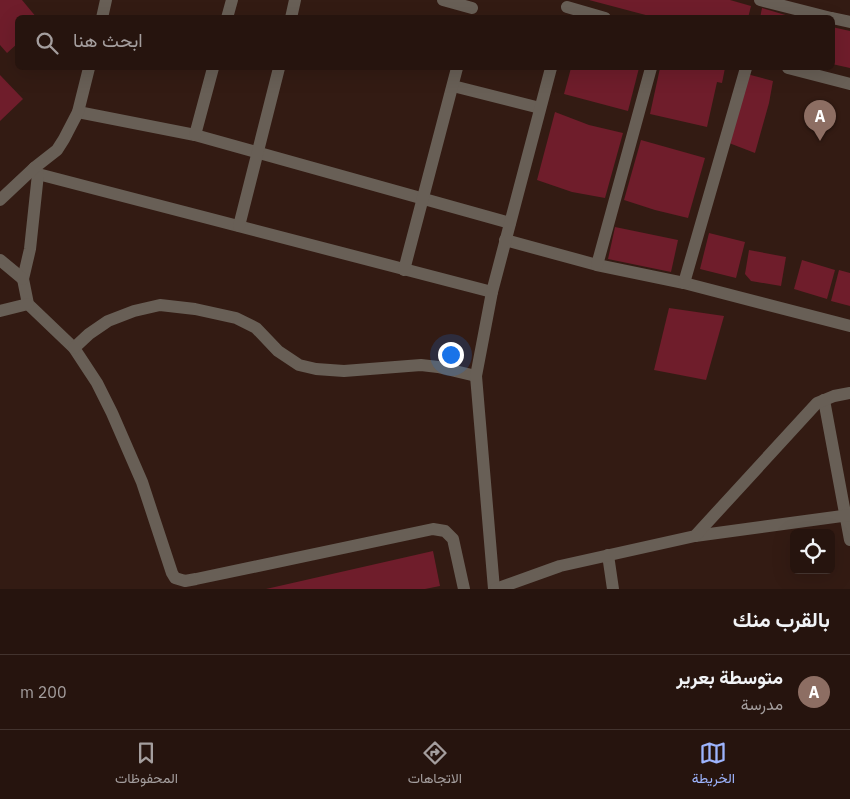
<!DOCTYPE html>
<html lang="ar">
<head>
<meta charset="utf-8">
<style>
  :root { --surface:#26140e; --page:#2e1d17; --text:#f1f3f6; --muted:#a49e9e; --line:#42332e; --accent:#9db4fd }
  body { margin:0; font-family:"IBM Plex Sans",Vazirmatn,sans-serif; background:var(--page); color:var(--text); direction:rtl }
  .controls { position:absolute; right:15px; bottom:15px; display:grid; overflow:hidden; border-radius:8px; box-shadow:0 5px 20px #0002 }
  .controls button { width:45px; height:45px; display:grid; place-items:center; padding:0; border:0; border-bottom:1px solid var(--line); background:var(--surface); color:var(--text); font:25px sans-serif }
  .you { position:absolute; left:450px; top:354px; width:18px; height:18px; margin:-12px; border:4px solid #fff; border-radius:50%; background:#1a73e8; box-shadow:0 0 0 8px #1a73e833 }
  .badge { display:grid; place-items:center; width:32px; height:32px; border-radius:50%; background:var(--accent); color:#fff; font-size:16px; font-weight:700 }
  .pin { position:absolute; translate:-50% -41px; filter:drop-shadow(0 1px 2px #0008) }
  .pin::after { content:''; position:absolute; top:26px; width:18px; height:15px; background:inherit; clip-path:polygon(0 0,100% 0,50% 100%) }
  .list { margin:0; padding:0; list-style:none }
  h2 { display:flex; justify-content:space-between; align-items:center; height:65px; margin:0; padding:0 20px; font-size:21px }
  h2 small { font-size:16px; font-weight:400; color:var(--muted) }
  .list li { display:grid; grid-template-columns:32px 1fr auto; gap:15px; align-items:center; box-sizing:border-box; height:75px; padding:0 20px; border-top:1px solid var(--line) }
  .list b { display:block; font-size:19px; white-space:nowrap }
  .list p { margin:0; font-size:16px; white-space:nowrap; color:var(--muted) }
  .list em { font-size:16px; font-style:normal; color:var(--muted) }
  .icon { flex:none; width:28px; height:28px; fill:none; stroke:currentColor; stroke-width:2; stroke-linecap:round; stroke-linejoin:round }
  .map { position:relative; flex:none; width:850px; height:589px; overflow:hidden; direction:ltr }
  .search { position:absolute; background:var(--surface); box-shadow:0 5px 20px #0002; left:15px; right:15px; top:15px; height:55px; display:flex; align-items:center; gap:12px; box-sizing:border-box; padding:0 18px; border-radius:8px; color:var(--muted); font-size:19px }
  .sheet { height:140px; background:var(--surface) }
  nav { display:flex; justify-content:space-around; align-items:center; box-sizing:border-box; height:70px; border-top:1px solid var(--line); background:var(--surface); font-size:14px; color:var(--muted) }
  nav a { display:grid; justify-items:center; gap:2px }
  nav .on { color:var(--accent) }
  .map>svg:first-child { display:block }
  .building { fill:#6f1d2b }
  .lines { fill:none; stroke-linecap:round; stroke-linejoin:round }
  .minor { stroke:#685f56; stroke-width:12 }
</style>
</head>
<body>
<div class="map">
<svg width="850" height="589" viewBox="0 0 850 589">
  <rect width="100%" height="100%" fill="#331b13"/>
  <g class="building">
    <polygon points="0,0 22,0 37,18 18,18 18,43 7,53 0,45"/>
    <polygon points="589,0 730,0 751,6 748,18 657,18"/>
    <polygon points="762,8 792,17 792,18 760,18"/>
    <polygon points="832,27 850,31 850,68 832,64"/>
    <polygon points="571,68 639,68 628,111 564,94"/>
    <polygon points="660,68 725,68 722,83 717,82 707,127 650,114"/>
    <polygon points="747,74 773,81 769,103 755,153 729,143"/>
    <polygon points="0,75 23,99 0,121"/>
    <polygon points="555,112 589,125 623,133 605,198 572,192 537,180"/>
    <polygon points="641,140 705,158 688,218 655,210 624,200"/>
    <polygon points="615,227 678,240 671,272 608,259"/>
    <polygon points="709,233 745,242 736,278 700,269"/>
    <polygon points="749,250 786,257 781,286 751,281 745,274"/>
    <polygon points="802,260 835,270 827,299 794,289"/>
    <polygon points="839,270 850,273 850,306 831,301"/>
    <polygon points="669,308 724,316 706,380 654,370"/>
    <polygon points="433,551 440,586 425,589 266,589"/>
  </g>
  <g class="lines">
    <g class="minor">
      <polyline points="443,0 472,8"/>
      <polyline points="760,0 831,18"/>
      <polyline points="567,7 605,18"/>
      <polyline points="102,18 106,0"/>
      <polyline points="227,18 232,0"/>
      <polyline points="291,18 295,0"/>
      <polyline points="832,18 850,22"/>
      <polyline points="788,68 850,84"/>
      <polyline points="453,86 540,108"/>
      <polyline points="78,112 195,135 510,223"/>
      <polyline points="195,135 213,68"/>
      <polyline points="34,168 38,174 492,292"/>
      <polyline points="38,174 30,249 23,279 28,304 74,348 97,383 112,413 142,482 172,573 175,578 185,581 196,579 433,529 445,531 453,539 464,589"/>
      <polyline points="0,200 34,168 57,150 64,139 78,112 89,68"/>
      <polyline points="239,226 279,68"/>
      <polyline points="505,240 597,265 684,283 850,326"/>
      <polyline points="0,260 23,279"/>
      <polyline points="597,265 651,68"/>
      <polyline points="404,270 457,68"/>
      <polyline points="684,283 746,68"/>
      <polyline points="0,311 28,304"/>
      <polyline points="74,348 89,334 108,321 134,311 160,305 195,309 236,318 256,328 278,351 299,365 316,369 344,371 421,365 438,367 476,376"/>
      <polyline points="824,400 850,540"/>
      <polyline points="695,536 850,515"/>
      <polyline points="608,555 613,589"/>
      <polyline points="494,589 476,376 492,292 551,68"/>
      <polyline points="496,589 560,566 695,536 817,403 834,396 850,393"/>
    </g>
  </g>
</svg>
<div class="controls">
<button><svg class="icon" aria-label="locate" viewBox="0 0 24 24"><circle cx="12" cy="12" r="6"/><path d="M12 2v4M12 18v4M2 12h4M18 12h4"/></svg></button>
</div>
<div class="you"></div>
<div class="pin badge" style="left:820px;top:141px;background:#8d6e63">A</div>
<div class="search"><svg class="icon" aria-label="search" viewBox="0 0 24 24"><circle cx="10" cy="10" r="6"/><path d="M15 15l6 6"/></svg>ابحث هنا</div>
</div>
<section class="sheet">
<h2>بالقرب منك<small></small></h2>
<ul class="list">
<li><span class="badge" style="background:#8d6e63">A</span><div><b>متوسطة بعرير</b><p>مدرسة</p></div><em>200 m</em></li>
</ul>
</section>
<nav>
<a class="on"><svg class="icon" aria-label="map" viewBox="0 0 24 24"><path d="M3 6l6-2 6 2 6-2v14l-6 2-6-2-6 2zM9 4v14M15 6v14"/></svg>الخريطة</a>
<a><svg class="icon" aria-label="directions" viewBox="0 0 24 24"><path d="M12 3l9 9-9 9-9-9zM9 14v-3h6M13 9l2 2-2 2"/></svg>الاتجاهات</a>
<a><svg class="icon" aria-label="saved" viewBox="0 0 24 24"><path d="M7 4h10v16l-5-4-5 4z"/></svg>المحفوظات</a>
</nav>
</body>
</html>
